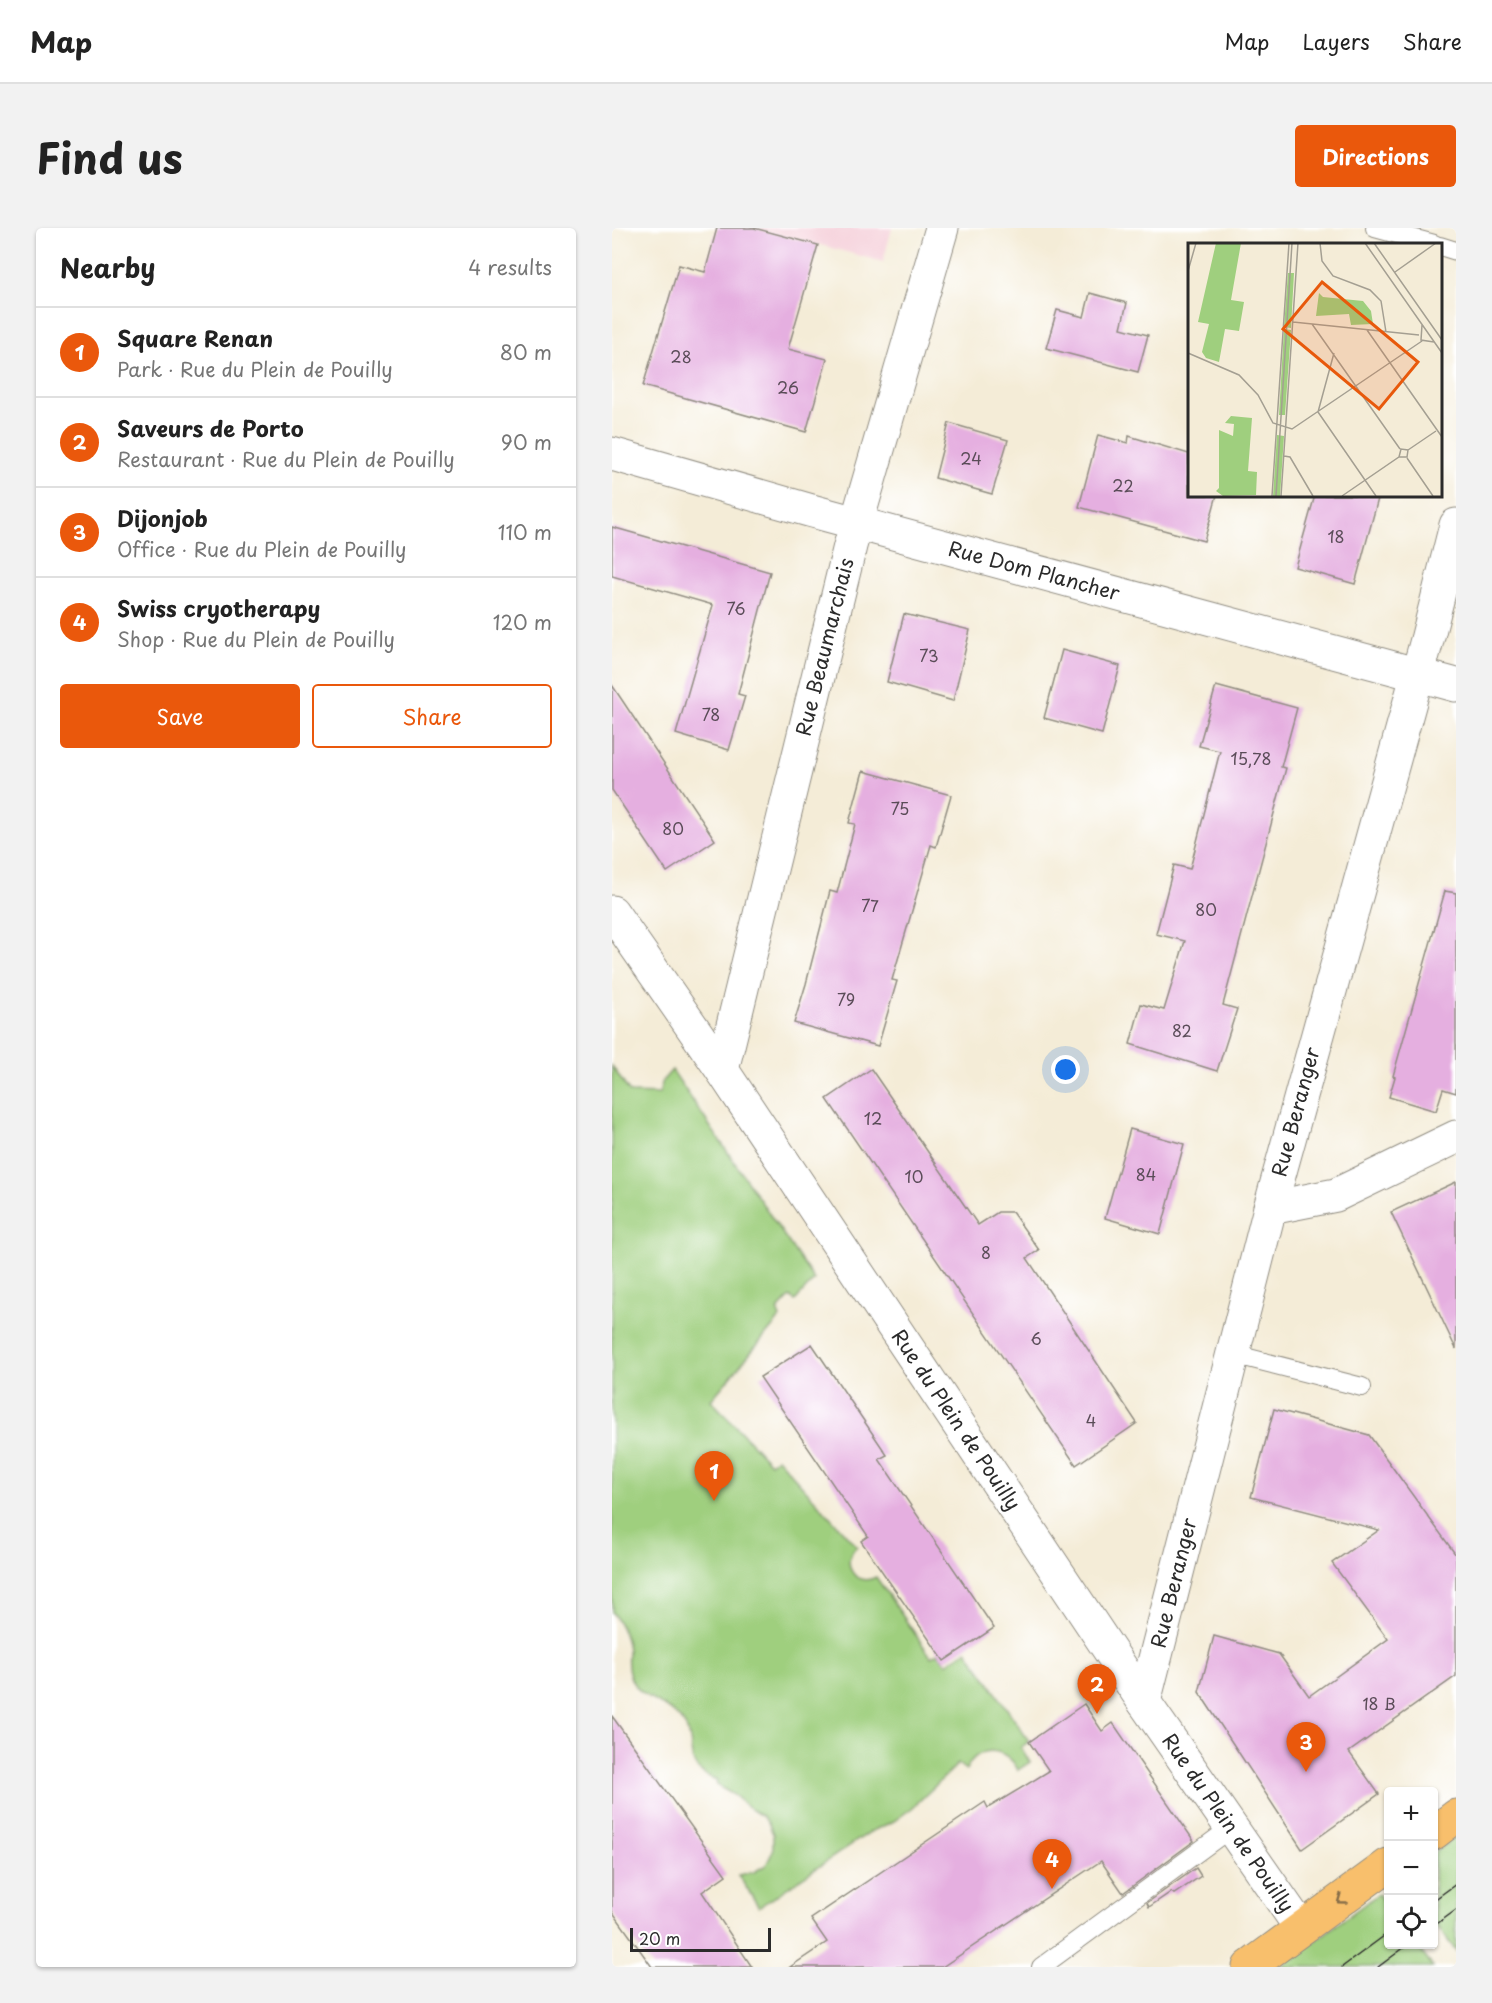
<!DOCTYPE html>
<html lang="en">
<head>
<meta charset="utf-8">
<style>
  :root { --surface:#fff; --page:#f2f2f2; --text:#222; --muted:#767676; --line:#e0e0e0; --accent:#ea580c }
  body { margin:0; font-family:"Playpen Sans",sans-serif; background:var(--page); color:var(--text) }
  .controls { position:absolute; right:18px; bottom:18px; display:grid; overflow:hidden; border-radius:6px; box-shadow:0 2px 4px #0004 }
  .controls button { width:54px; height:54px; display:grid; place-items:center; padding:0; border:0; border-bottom:2px solid var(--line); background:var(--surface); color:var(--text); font:30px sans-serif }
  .scale { position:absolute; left:18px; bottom:15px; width:141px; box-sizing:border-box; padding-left:6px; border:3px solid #2b2b2b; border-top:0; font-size:16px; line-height:21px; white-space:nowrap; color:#2b2b2b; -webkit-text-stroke:4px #fff; paint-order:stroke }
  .you { position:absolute; left:454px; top:842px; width:21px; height:21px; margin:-15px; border:4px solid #fff; border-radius:50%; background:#1a73e8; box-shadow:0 0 0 9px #1a73e833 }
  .badge { display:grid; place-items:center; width:39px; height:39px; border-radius:50%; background:var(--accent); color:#fff; font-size:20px; font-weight:700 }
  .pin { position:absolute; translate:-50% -50px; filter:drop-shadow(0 2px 3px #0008) }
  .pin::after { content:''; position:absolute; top:32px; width:21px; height:18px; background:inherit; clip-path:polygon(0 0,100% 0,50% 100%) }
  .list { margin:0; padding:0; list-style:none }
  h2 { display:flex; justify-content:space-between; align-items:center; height:78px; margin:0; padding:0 24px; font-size:26px }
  h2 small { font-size:20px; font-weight:400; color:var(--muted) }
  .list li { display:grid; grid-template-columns:39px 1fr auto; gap:18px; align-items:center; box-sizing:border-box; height:90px; padding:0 24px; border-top:2px solid var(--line) }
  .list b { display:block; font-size:22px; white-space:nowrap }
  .list p { margin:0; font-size:20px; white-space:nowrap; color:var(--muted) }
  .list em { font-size:20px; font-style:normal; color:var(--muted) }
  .actions { display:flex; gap:12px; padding:18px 24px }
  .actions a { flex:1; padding:14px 0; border:2px solid var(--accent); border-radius:6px; text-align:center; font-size:21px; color:var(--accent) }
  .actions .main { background:var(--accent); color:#fff }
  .icon { flex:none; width:33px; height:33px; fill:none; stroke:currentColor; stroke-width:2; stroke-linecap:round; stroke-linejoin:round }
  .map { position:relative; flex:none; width:844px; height:1739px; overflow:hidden; border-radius:6px }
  header { display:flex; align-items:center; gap:36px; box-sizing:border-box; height:84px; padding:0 30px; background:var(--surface); border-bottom:2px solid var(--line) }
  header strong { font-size:28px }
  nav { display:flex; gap:33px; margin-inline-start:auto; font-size:21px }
  .intro { display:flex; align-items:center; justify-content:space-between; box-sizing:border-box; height:144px; padding:0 36px }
  h1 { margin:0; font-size:42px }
  .button { padding:15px 27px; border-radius:6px; background:var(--accent); color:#fff; font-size:21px; font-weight:700 }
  main { display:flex; gap:36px; padding:0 36px }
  aside { flex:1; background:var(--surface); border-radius:6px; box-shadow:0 2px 4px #0004 }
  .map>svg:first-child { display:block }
  .built { fill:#f5cfd9 }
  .green { fill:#9fcf7e; stroke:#657d54; stroke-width:1.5 }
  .building { fill:#e5afe0 }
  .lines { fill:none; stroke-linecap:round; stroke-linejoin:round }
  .service-casing { stroke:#908c81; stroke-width:20 }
  .minor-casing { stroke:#908c81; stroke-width:35 }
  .primary-casing { stroke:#908c81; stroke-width:35 }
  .service { stroke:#fff; stroke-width:18 }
  .minor { stroke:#fff; stroke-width:33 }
  .primary { stroke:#f8bf6c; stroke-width:33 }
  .tram { stroke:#2b2b2b; stroke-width:1.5 }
  .oneway { stroke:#876e48 }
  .labels { text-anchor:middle; stroke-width:5; stroke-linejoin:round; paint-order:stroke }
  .number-label { font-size:16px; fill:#5a4c58 }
  .street-label { font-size:20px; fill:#2b2b2b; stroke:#fff }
  .inset-road { fill:none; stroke:#a49f92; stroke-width:1.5 }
  .view { fill:#e8590c; fill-opacity:0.15; stroke:#e8590c; stroke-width:3 }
  .inset-edge { fill:none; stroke:#2b2b2b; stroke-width:3 }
</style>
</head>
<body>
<header>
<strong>Map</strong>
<nav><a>Map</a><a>Layers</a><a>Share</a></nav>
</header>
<div class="intro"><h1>Find us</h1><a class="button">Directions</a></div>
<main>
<aside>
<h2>Nearby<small>4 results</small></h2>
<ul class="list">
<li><span class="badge">1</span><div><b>Square Renan</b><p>Park · Rue du Plein de Pouilly</p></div><em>80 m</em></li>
<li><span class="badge">2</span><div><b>Saveurs de Porto</b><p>Restaurant · Rue du Plein de Pouilly</p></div><em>90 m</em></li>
<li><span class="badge">3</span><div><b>Dijonjob</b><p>Office · Rue du Plein de Pouilly</p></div><em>110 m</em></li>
<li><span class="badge">4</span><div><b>Swiss cryotherapy</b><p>Shop · Rue du Plein de Pouilly</p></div><em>120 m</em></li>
</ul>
<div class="actions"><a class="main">Save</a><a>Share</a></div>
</aside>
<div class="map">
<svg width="844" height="1739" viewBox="0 0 844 1739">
  <rect width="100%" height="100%" fill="#fff"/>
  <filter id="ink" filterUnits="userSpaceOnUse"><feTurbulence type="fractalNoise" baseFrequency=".0167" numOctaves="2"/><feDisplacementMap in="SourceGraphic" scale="12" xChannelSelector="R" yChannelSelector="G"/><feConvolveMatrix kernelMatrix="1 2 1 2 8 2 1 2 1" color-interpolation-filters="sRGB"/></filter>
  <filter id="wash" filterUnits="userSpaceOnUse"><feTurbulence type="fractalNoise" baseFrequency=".008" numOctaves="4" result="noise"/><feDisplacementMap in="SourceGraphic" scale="24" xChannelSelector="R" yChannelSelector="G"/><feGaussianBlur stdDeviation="1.35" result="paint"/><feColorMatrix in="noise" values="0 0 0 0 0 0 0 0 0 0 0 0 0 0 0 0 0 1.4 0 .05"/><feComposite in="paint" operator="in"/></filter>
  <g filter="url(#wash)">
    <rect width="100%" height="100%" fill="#f4ecd7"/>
    <polygon class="built" points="146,0 280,0 271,34"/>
    <g class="green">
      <path d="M0 838 18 865 47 866 51 852 60 842 202 1052 183 1073 178 1069 165 1083 168 1090 99 1172 158 1235 165 1230 238 1311 245 1318C227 1334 243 1360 264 1349L319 1429 326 1425 334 1436 355 1422 417 1513 409 1520 418 1534 406 1542C394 1518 365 1516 354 1542L346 1536 300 1580 282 1593 258 1604 147 1679 126 1647 142 1644 154 1637 161 1623V1606L157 1596 150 1588 140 1582 122 1567 104 1557 105 1552C65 1537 89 1519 70 1493 56 1475 32 1473 20 1453 16 1444 15 1435 16 1427 17 1413 8 1395 0 1384Z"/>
      <polygon points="844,1609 844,1723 822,1694 822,1625"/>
      <polygon points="766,1666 776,1680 776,1716 804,1717 821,1739 668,1739"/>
    </g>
    <g id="blocks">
      <g class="building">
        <polygon points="105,0 142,0 206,17 176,121 215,131 194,204 31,158 67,37 93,44"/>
        <polygon points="478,65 515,75 509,100 536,107 526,144 434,120 445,82 472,89"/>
        <polygon points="337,195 396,212 380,266 323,250"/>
        <polygon points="486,207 516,215 517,208 577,226 577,267 605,267 592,313 467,279"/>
        <polygon points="703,267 767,267 743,356 683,339"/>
        <polygon points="0,299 158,344 126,466 133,468 117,522 64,506 101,377 0,348"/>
        <polygon points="292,386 358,402 341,473 275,454"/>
        <polygon points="450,422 508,438 490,506 432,490"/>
        <polygon points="0,457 103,612 55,644 0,562"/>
        <polygon points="604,458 685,480 669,539 674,540 611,777 625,781 605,843 518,816 529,776 552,782 573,713 544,706 562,637 578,641 608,523 587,518"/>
        <polygon points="251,543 339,567 324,619 319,617 280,752 285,753 266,818 182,795 194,756 218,663 225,665 243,596 237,595"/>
        <polygon points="833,663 844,665 844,865 831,861 824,883 777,869 783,849 781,848"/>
        <polygon points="259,841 366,997 386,984 400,984 427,1022 415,1030 525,1195 464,1237 215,871"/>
        <polygon points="518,901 572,916 548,1006 493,990"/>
        <polygon points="844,954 844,1121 779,984"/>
        <polygon points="200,1116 275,1227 267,1231 382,1400 332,1433 249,1313 256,1308 148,1149"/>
        <polygon points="662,1181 757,1207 844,1327 844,1448 737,1524 767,1566 690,1621 587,1464 602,1408 667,1426 697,1468 776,1411 720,1335 767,1302 639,1269"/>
        <polygon points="472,1476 490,1503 501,1495 582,1613 511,1665 489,1633 330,1739 178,1739 215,1714 199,1691 373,1574 376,1580 437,1543 417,1514"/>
        <polygon points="0,1488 114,1647 90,1664 140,1739 40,1739 0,1683"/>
        <polygon points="584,1640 589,1648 562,1666 559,1664 537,1679 535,1675"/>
      </g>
    </g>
  </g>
  <g filter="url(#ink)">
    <use href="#blocks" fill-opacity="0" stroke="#908c81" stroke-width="1.5"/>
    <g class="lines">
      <defs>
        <g id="service">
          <polyline points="763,0 822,16"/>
          <polyline points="828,18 844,23"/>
          <polyline points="621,1126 750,1159"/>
          <polyline points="429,1739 620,1599"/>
        </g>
        <g id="minor">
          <polyline points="0,226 200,283 844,457"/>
          <polyline points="0,684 110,842 532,1474 689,1700"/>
          <polyline points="110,842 238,318 330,0"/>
          <polyline points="658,980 724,967 844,909"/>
          <polyline points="532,1474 658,980 815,412 844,297"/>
        </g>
        <g id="primary">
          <polyline points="822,1605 844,1588"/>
          <polyline points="637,1739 776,1637"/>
        </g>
      </defs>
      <use href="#service" class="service-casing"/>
      <use href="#minor" class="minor-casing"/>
      <use href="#primary" class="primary-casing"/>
      <use href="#service" class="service"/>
      <use href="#minor" class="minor"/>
      <use href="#primary" class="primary"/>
      <g class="tram">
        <polyline points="822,1672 844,1656"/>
        <polyline points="822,1698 844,1682"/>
        <polyline points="730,1739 776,1705"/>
        <polyline points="766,1739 797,1716"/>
      </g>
    </g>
    <defs><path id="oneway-chevron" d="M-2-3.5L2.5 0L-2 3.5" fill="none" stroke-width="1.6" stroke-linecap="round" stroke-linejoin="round" transform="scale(1.5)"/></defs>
    <use class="oneway" href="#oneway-chevron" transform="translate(729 1672) rotate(144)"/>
  </g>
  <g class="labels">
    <g class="number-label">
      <text x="69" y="135">28</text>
      <text x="176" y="166">26</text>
      <text x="359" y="237">24</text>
      <text x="511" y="264">22</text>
      <text x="724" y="315">18</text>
      <text x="124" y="387">76</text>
      <text x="317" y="434">73</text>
      <text x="99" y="493">78</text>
      <text x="639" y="537">15,78</text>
      <text x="288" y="587">75</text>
      <text x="61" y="607">80</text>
      <text x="258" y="684">77</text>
      <text x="594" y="688">80</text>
      <text x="234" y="778">79</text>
      <text x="570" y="809">82</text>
      <text x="261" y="897">12</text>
      <text x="534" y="953">84</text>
      <text x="302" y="955">10</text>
      <text x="374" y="1031">8</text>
      <text x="424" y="1117">6</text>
      <text x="479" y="1199">4</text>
      <text x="767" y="1482">18 B</text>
    </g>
    <g class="street-label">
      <text transform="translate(422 343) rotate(15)" y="7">Rue Dom Plancher</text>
      <text transform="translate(213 419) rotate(-76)" y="7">Rue Beaumarchais</text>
      <text transform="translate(684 884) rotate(-75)" y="7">Rue Beranger</text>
      <text transform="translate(344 1192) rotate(56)" y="7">Rue du Plein de Pouilly</text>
      <text transform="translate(562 1355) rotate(-76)" y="7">Rue Beranger</text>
      <text transform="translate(616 1595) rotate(55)" y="7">Rue du Plein de Pouilly</text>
    </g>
  </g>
  <g transform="translate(576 15)">
    <rect width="254" height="254" fill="#f4ecd7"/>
    <path d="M28 0H53L43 57 56 59 51 88 37 86 31 119 18 115 14 109 21 81 10 79ZM100 30H106L103 85 96 84ZM131 50 135 54 175 58 183 68 185 81 163 82 161 71 128 73ZM96 86 103 87 97 172H91ZM43 173 64 175 60 228 69 229 68 252 35 253 28 248 31 245V187L45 193 46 181 37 180ZM89 192 96 193 92 253H85Z" fill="#9fcf7e"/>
    <path class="inset-road" d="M132 0 134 18 145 33 182 47 193 58 198 89M177 0 254 110M186 0 254 97M0 28 8 0M207 29 248 0M105 79 231 92M124 81 212 206M234 82 233 97 246 99M179 87 254 194M0 110 51 132 70 152 85 180 104 186 234 98M130 169 188 253M130 169 146 110M220 207 248 188M96 213 102 214 125 253M219 215 245 253M84 253 101 0M88 253 104 0M93 253 110 0M154 253 211 214H219L220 207 213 206 211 214"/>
    <path class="view" d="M134 39 230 119 191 166 95 86Z"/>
    <rect width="254" height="254" class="inset-edge"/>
  </g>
</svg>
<div class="controls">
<button>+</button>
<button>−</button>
<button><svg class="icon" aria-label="locate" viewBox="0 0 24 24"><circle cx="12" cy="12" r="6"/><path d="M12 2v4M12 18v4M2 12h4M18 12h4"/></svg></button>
</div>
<div class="scale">20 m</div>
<div class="you"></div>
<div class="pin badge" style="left:102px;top:1273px">1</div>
<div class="pin badge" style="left:485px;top:1486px">2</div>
<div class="pin badge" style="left:694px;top:1544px">3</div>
<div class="pin badge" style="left:440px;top:1661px">4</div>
</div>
</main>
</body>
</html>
